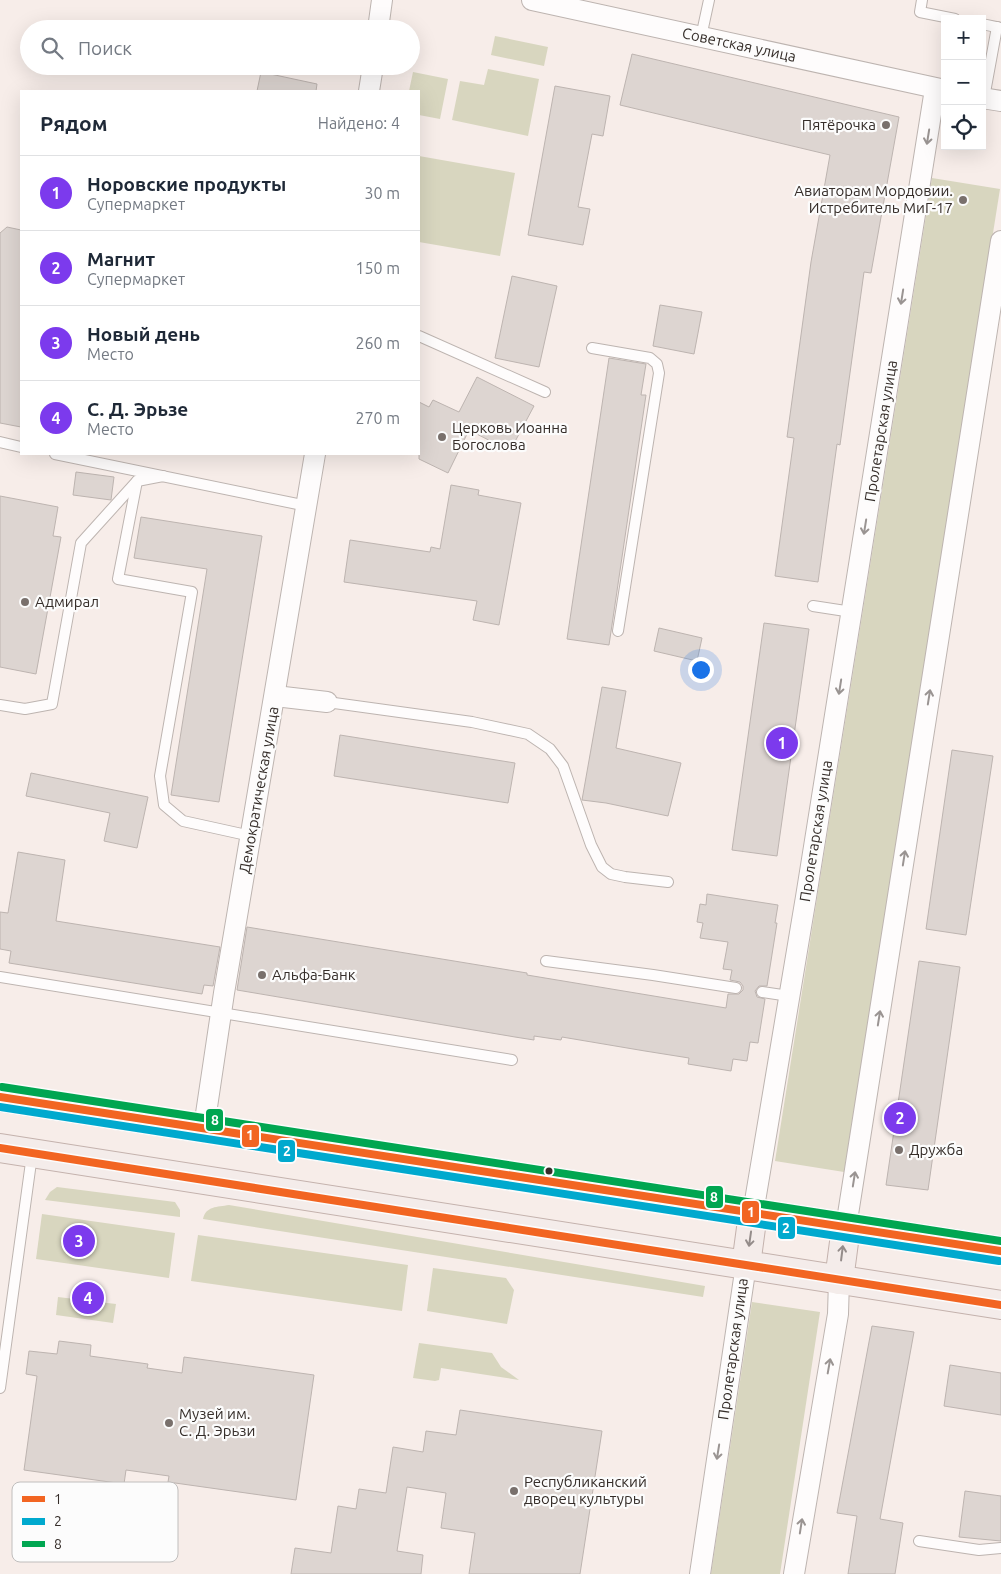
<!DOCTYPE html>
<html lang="ru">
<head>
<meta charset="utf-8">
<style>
  :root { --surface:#fff; --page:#f6f6f7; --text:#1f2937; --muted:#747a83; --line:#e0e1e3; --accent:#7c3aed }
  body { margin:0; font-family:Ubuntu,sans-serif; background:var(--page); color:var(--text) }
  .controls { position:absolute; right:15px; top:15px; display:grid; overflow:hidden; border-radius:0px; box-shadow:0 5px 20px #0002 }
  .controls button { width:45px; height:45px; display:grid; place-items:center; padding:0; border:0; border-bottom:1px solid var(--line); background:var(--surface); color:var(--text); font:25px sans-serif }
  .you { position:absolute; left:700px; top:669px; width:18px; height:18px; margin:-12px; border:4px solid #fff; border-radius:50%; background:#1a73e8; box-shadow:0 0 0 8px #1a73e833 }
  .badge { display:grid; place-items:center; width:32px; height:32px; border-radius:50%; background:var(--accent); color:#fff; font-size:16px; font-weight:700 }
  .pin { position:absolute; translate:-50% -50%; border:2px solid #fff; box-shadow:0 1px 5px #0006 }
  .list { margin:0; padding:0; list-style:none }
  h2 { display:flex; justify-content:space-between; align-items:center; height:65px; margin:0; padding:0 20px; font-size:21px }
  h2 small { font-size:16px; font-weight:400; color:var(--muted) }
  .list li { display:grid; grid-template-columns:32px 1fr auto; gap:15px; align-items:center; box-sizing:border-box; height:75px; padding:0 20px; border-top:1px solid var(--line) }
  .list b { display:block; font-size:19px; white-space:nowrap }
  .list p { margin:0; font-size:16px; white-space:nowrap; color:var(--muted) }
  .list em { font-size:16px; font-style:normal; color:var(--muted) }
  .icon { flex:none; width:28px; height:28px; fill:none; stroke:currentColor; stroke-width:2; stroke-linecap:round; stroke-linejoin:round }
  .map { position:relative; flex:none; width:1001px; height:1574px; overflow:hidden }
  .search { position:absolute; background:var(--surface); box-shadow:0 5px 20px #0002; left:20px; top:20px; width:400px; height:55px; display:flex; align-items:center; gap:12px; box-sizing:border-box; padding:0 18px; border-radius:28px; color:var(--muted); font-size:19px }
  .panel { position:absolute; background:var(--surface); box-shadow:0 5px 20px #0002; left:20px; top:90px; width:400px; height:365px; border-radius:0px }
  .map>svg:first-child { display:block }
  .green { fill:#d8d6bf }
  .building { fill:#ddd5d1; stroke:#bdb4b0 }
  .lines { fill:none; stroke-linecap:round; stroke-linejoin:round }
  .lane-casing { stroke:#bdb4b0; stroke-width:12 }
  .street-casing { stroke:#bdb4b0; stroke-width:22 }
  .primary-casing { stroke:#c4b2ad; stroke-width:30 }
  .lane { stroke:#fefcfc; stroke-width:10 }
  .street { stroke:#fefcfc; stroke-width:20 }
  .primary { stroke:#f4ecea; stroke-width:28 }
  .bus-1-casing { stroke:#fcfcfc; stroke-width:11 }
  .bus-2-casing { stroke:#fcfcfc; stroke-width:11 }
  .bus-3-casing { stroke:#fcfcfc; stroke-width:11 }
  .bus-1 { stroke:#f26522; stroke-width:8 }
  .bus-2 { stroke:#00a9ce; stroke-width:8 }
  .bus-3 { stroke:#00a651; stroke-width:8 }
  .oneway { stroke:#9a9492 }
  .oneway2 { stroke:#948c8a }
  .poi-dot { fill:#79706c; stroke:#fcfcfc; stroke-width:2 }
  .bus-dot { fill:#352d29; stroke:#fcfcfc; stroke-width:2 }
  .labels { text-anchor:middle; stroke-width:4.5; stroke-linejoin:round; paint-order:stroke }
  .street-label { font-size:15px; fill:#352d29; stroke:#fcfcfc }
  .poi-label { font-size:15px; fill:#352d29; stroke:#fcfcfc; text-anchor:start }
  .key { fill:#fcfcfc; stroke:#c0bebd; stroke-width:1 }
  .key-label { font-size:14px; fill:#352d29 }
  .line-badge { stroke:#fcfcfc; stroke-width:2 }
  .badge-label { font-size:14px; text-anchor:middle; font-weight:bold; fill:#fff }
</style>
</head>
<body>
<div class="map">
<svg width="1001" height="1574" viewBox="0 0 1001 1574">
  <rect width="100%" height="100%" fill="#f7ede9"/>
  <g class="green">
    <polygon points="495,36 548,47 544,66 491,55"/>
    <polygon points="488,69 539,79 528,136 452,120 460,81 484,85"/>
    <polygon points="413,72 448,79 440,119 419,115 419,91 409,91"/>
    <polygon points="419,156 515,173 500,256 419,242"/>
    <polygon points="932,178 1000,189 844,1172 775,1161"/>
    <polygon points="57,1187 175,1202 180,1210 180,1217 45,1200 50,1192"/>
    <path d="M229 1205 705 1286 703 1297 203 1219C206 1206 217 1207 229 1205Z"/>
    <polygon points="42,1214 175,1233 169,1278 36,1259"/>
    <polygon points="198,1235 408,1265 402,1311 191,1281"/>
    <polygon points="433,1268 506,1278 514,1290 507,1324 427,1311"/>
    <polygon points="58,1297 116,1304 113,1323 56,1315"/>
    <polygon points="752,1302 820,1312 780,1574 711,1574"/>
    <polygon points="419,1343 492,1353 501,1367 519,1380 441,1368 439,1380 435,1381 413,1378"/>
  </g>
  <g class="building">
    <polygon points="632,54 899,117 871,273 864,272 840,445 837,444 818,582 775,576 794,438 787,437 811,262 830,155 620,105"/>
    <polygon points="261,72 317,84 316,91 257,91"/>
    <polygon points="555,86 610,96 603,136 592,134 578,207 590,209 583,245 528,235"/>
    <polygon points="7,227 21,230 21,427 0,423 0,233"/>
    <polygon points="512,276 557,286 539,367 495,358"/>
    <polygon points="660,305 702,312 694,354 653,346"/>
    <polygon points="609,358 646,364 641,395 646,395 609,645 567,639"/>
    <polygon points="477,377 534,406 510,451 469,430 448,473 419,459 419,402 429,407 433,400 459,412"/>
    <polygon points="76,472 114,477 111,500 73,495"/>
    <polygon points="451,485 479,490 478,495 521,503 499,625 473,620 477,601 344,582 350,540 430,552 431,547 440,549"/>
    <polygon points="0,496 58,507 53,536 61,537 36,674 0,667"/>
    <polygon points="141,517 262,536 219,802 171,795 207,569 134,558"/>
    <polygon points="764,623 809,629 777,856 732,850"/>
    <polygon points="659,628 702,638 697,661 654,651"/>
    <polygon points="602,687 626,691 616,748 681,763 668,816 606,803 582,800"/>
    <polygon points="340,735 515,763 508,803 334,776"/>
    <polygon points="952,750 993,756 966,935 926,929"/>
    <polygon points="31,773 148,797 137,848 104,841 110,813 26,796"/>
    <polygon points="18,852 65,860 56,921 220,947 213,986 204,985 202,994 9,963 11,951 0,949 0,912 8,913"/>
    <polygon points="707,894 778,905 775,923 777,923 767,986 759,986 755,991 757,997 765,999 758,1043 750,1042 747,1061 733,1059 731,1071 688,1064 689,1058 645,1051 562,1037 561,1040 534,1036 534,1040 515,1037 237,990 247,927 527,973 527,975 726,1008 728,994 739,994 743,990 743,986 740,982 730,980 732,970 723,969 728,942 700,938 703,923 697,922 700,904 706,905"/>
    <polygon points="919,961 960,967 928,1190 886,1185"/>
    <polygon points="872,1326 914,1332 880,1519 903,1523 895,1574 848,1574 857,1516 837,1513"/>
    <polygon points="59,1341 91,1345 90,1356 148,1364 147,1368 182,1373 184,1357 314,1375 296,1500 168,1482 169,1476 126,1470 124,1484 24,1470 37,1376 26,1374 29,1351 57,1354"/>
    <polygon points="950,1365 1001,1373 1001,1415 944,1406"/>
    <polygon points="460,1410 602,1431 580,1574 469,1574 475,1533 441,1528 446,1493 407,1487 397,1551 423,1555 421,1574 291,1574 295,1548 331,1553 338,1506 356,1509 359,1489 386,1493 393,1447 423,1452 426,1431 456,1435"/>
    <polygon points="965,1491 1001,1496 1001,1541 959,1537"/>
  </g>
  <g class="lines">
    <defs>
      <g id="lane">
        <polyline points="922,0 920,12 955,19"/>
        <polyline points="982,24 1001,28"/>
        <polyline points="701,37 709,0"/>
        <polyline points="984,98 997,27"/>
        <polyline points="419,336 545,392"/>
        <polyline points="592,348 650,358 657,364 659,373 618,631"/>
        <polyline points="0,442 21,447"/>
        <polyline points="55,454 307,506"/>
        <polyline points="137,481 118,579 192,592 160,776 164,805 183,821 251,836"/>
        <polyline points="813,606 852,612"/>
        <polyline points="327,702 472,722 528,734 550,749 563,766 591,845 602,867 611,874 625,877 668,882"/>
        <polyline points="0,705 25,709 52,704 81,543 137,481 163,476"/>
        <polyline points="546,961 653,975 736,988"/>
        <polyline points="0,977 512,1060"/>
        <polyline points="762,992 789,996"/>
        <polyline points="0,1388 32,1155"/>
        <polyline points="919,1541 979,1550 1001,1548"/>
      </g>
      <g id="street">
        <polyline points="532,0 945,90"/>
        <polyline points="378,29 382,0"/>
        <polyline points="369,91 373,66"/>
        <polyline points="982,98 1001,101"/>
        <polyline points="275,696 327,702"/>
        <polyline points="204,1127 224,993 315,454"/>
        <polyline points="753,1213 806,897 935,89"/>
        <polyline points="846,1227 1001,241"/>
        <polyline points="700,1574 746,1265"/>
        <polyline points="794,1574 838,1314 839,1280"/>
      </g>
      <g id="primary">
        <polyline points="0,1097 1001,1251"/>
        <polyline points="0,1148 1001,1305"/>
        <polyline points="746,1265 753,1213"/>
        <polyline points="839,1280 846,1227"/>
      </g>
    </defs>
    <use href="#lane" class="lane-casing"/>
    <use href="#street" class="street-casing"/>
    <use href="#primary" class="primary-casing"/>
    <use href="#lane" class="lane"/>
    <use href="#street" class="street"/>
    <use href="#primary" class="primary"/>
    <defs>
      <g id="bus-1">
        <polyline points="0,1097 1001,1251"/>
        <polyline points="0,1148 1001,1305"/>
      </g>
      <polyline id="bus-2" points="0,1107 999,1261"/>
      <polyline id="bus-3" points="2,1087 1001,1241"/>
    </defs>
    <use href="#bus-1" class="bus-1-casing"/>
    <use href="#bus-2" class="bus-2-casing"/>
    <use href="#bus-3" class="bus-3-casing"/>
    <use href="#bus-1" class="bus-1"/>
    <use href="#bus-2" class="bus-2"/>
    <use href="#bus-3" class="bus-3"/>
  </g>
  <defs><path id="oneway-shaft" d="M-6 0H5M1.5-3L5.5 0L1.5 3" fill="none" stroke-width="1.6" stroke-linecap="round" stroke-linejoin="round" transform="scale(1.25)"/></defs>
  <g class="oneway">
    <use href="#oneway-shaft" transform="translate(928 137) rotate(99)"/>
    <use href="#oneway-shaft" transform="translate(902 297) rotate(99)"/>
    <use href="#oneway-shaft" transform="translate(865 527) rotate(99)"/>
    <use href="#oneway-shaft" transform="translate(840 687) rotate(99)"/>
    <use href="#oneway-shaft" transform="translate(929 697) rotate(-81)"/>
    <use href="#oneway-shaft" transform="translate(904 858) rotate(-81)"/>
    <use href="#oneway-shaft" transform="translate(879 1018) rotate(-81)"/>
    <use href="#oneway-shaft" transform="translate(854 1179) rotate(-81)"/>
    <use href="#oneway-shaft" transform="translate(829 1366) rotate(-80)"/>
    <use href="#oneway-shaft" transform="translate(718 1452) rotate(99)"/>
    <use href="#oneway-shaft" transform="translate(801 1526) rotate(-81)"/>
  </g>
  <g class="oneway2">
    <use href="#oneway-shaft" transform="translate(750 1239) rotate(98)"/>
    <use href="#oneway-shaft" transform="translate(842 1253) rotate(-83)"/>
  </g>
  <g class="poi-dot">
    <circle cx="886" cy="125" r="5"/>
    <circle cx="963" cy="200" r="5"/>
    <circle cx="442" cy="437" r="5"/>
    <circle cx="25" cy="602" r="5"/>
    <circle cx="262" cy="975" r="5"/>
    <circle cx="899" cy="1150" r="5"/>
    <circle cx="169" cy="1423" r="5"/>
    <circle cx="514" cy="1491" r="5"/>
  </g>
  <circle class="bus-dot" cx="549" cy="1171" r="4.5"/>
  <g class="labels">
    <g class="street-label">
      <text transform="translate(739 45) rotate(12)" y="5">Советская улица</text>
      <text transform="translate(881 431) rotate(-81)" y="5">Пролетарская улица</text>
      <text transform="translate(259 790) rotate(-80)" y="5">Демократическая улица</text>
      <text transform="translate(816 831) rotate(-81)" y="5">Пролетарская улица</text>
      <text transform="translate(733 1349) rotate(-82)" y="5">Пролетарская улица</text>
    </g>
    <g class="poi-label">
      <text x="876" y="130" text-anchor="end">Пятёрочка</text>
      <text x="953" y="196" text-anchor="end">Авиаторам Мордовии.<tspan x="953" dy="17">Истребитель МиГ-17</tspan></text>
      <text x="452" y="433">Церковь Иоанна<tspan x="452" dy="17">Богослова</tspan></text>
      <text x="35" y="607">Адмирал</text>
      <text x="272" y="980">Альфа-Банк</text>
      <text x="909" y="1155">Дружба</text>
      <text x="179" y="1419">Музей им.<tspan x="179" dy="17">С. Д. Эрьзи</tspan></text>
      <text x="524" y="1487">Республиканский<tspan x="524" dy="17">дворец культуры</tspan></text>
    </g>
  </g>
  <rect x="12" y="1482" width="166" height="80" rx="8" class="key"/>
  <rect x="22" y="1496" width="23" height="6" fill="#f26522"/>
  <rect x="22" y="1518" width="23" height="7" fill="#00a9ce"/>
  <rect x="22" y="1541" width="23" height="6" fill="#00a651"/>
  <g class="key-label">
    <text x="54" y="1504">1</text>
    <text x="54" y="1526">2</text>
    <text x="54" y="1549">8</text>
  </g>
  <g class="line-badge">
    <rect x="205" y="1108" width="19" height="24" rx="5" fill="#00a651"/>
    <rect x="241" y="1124" width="19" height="24" rx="5" fill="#f26522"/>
    <rect x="277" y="1139" width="19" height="24" rx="5" fill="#00a9ce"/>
    <rect x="705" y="1185" width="19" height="24" rx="5" fill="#00a651"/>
    <rect x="741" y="1200" width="19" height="24" rx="5" fill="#f26522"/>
    <rect x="777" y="1216" width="19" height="24" rx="5" fill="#00a9ce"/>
  </g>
  <g class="badge-label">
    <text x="215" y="1125">8</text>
    <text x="250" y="1140">1</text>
    <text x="287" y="1156">2</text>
    <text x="714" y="1202">8</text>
    <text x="751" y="1217">1</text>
    <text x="786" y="1233">2</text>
  </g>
</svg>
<div class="controls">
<button>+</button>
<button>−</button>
<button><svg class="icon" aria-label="locate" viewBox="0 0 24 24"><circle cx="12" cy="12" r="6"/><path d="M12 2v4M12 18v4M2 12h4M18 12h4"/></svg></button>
</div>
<div class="you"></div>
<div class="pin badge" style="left:782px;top:743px">1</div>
<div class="pin badge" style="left:900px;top:1118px">2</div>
<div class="pin badge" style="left:79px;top:1241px">3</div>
<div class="pin badge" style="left:88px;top:1298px">4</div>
<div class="search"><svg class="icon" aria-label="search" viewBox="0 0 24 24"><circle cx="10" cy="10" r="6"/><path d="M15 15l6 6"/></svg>Поиск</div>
<section class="panel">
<h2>Рядом<small>Найдено: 4</small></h2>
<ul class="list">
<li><span class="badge">1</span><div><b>Норовские продукты</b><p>Супермаркет</p></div><em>30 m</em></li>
<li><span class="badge">2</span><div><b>Магнит</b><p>Супермаркет</p></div><em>150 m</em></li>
<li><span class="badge">3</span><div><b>Новый день</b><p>Место</p></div><em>260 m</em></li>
<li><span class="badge">4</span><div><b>С. Д. Эрьзе</b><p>Место</p></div><em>270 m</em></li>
</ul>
</section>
</div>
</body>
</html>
